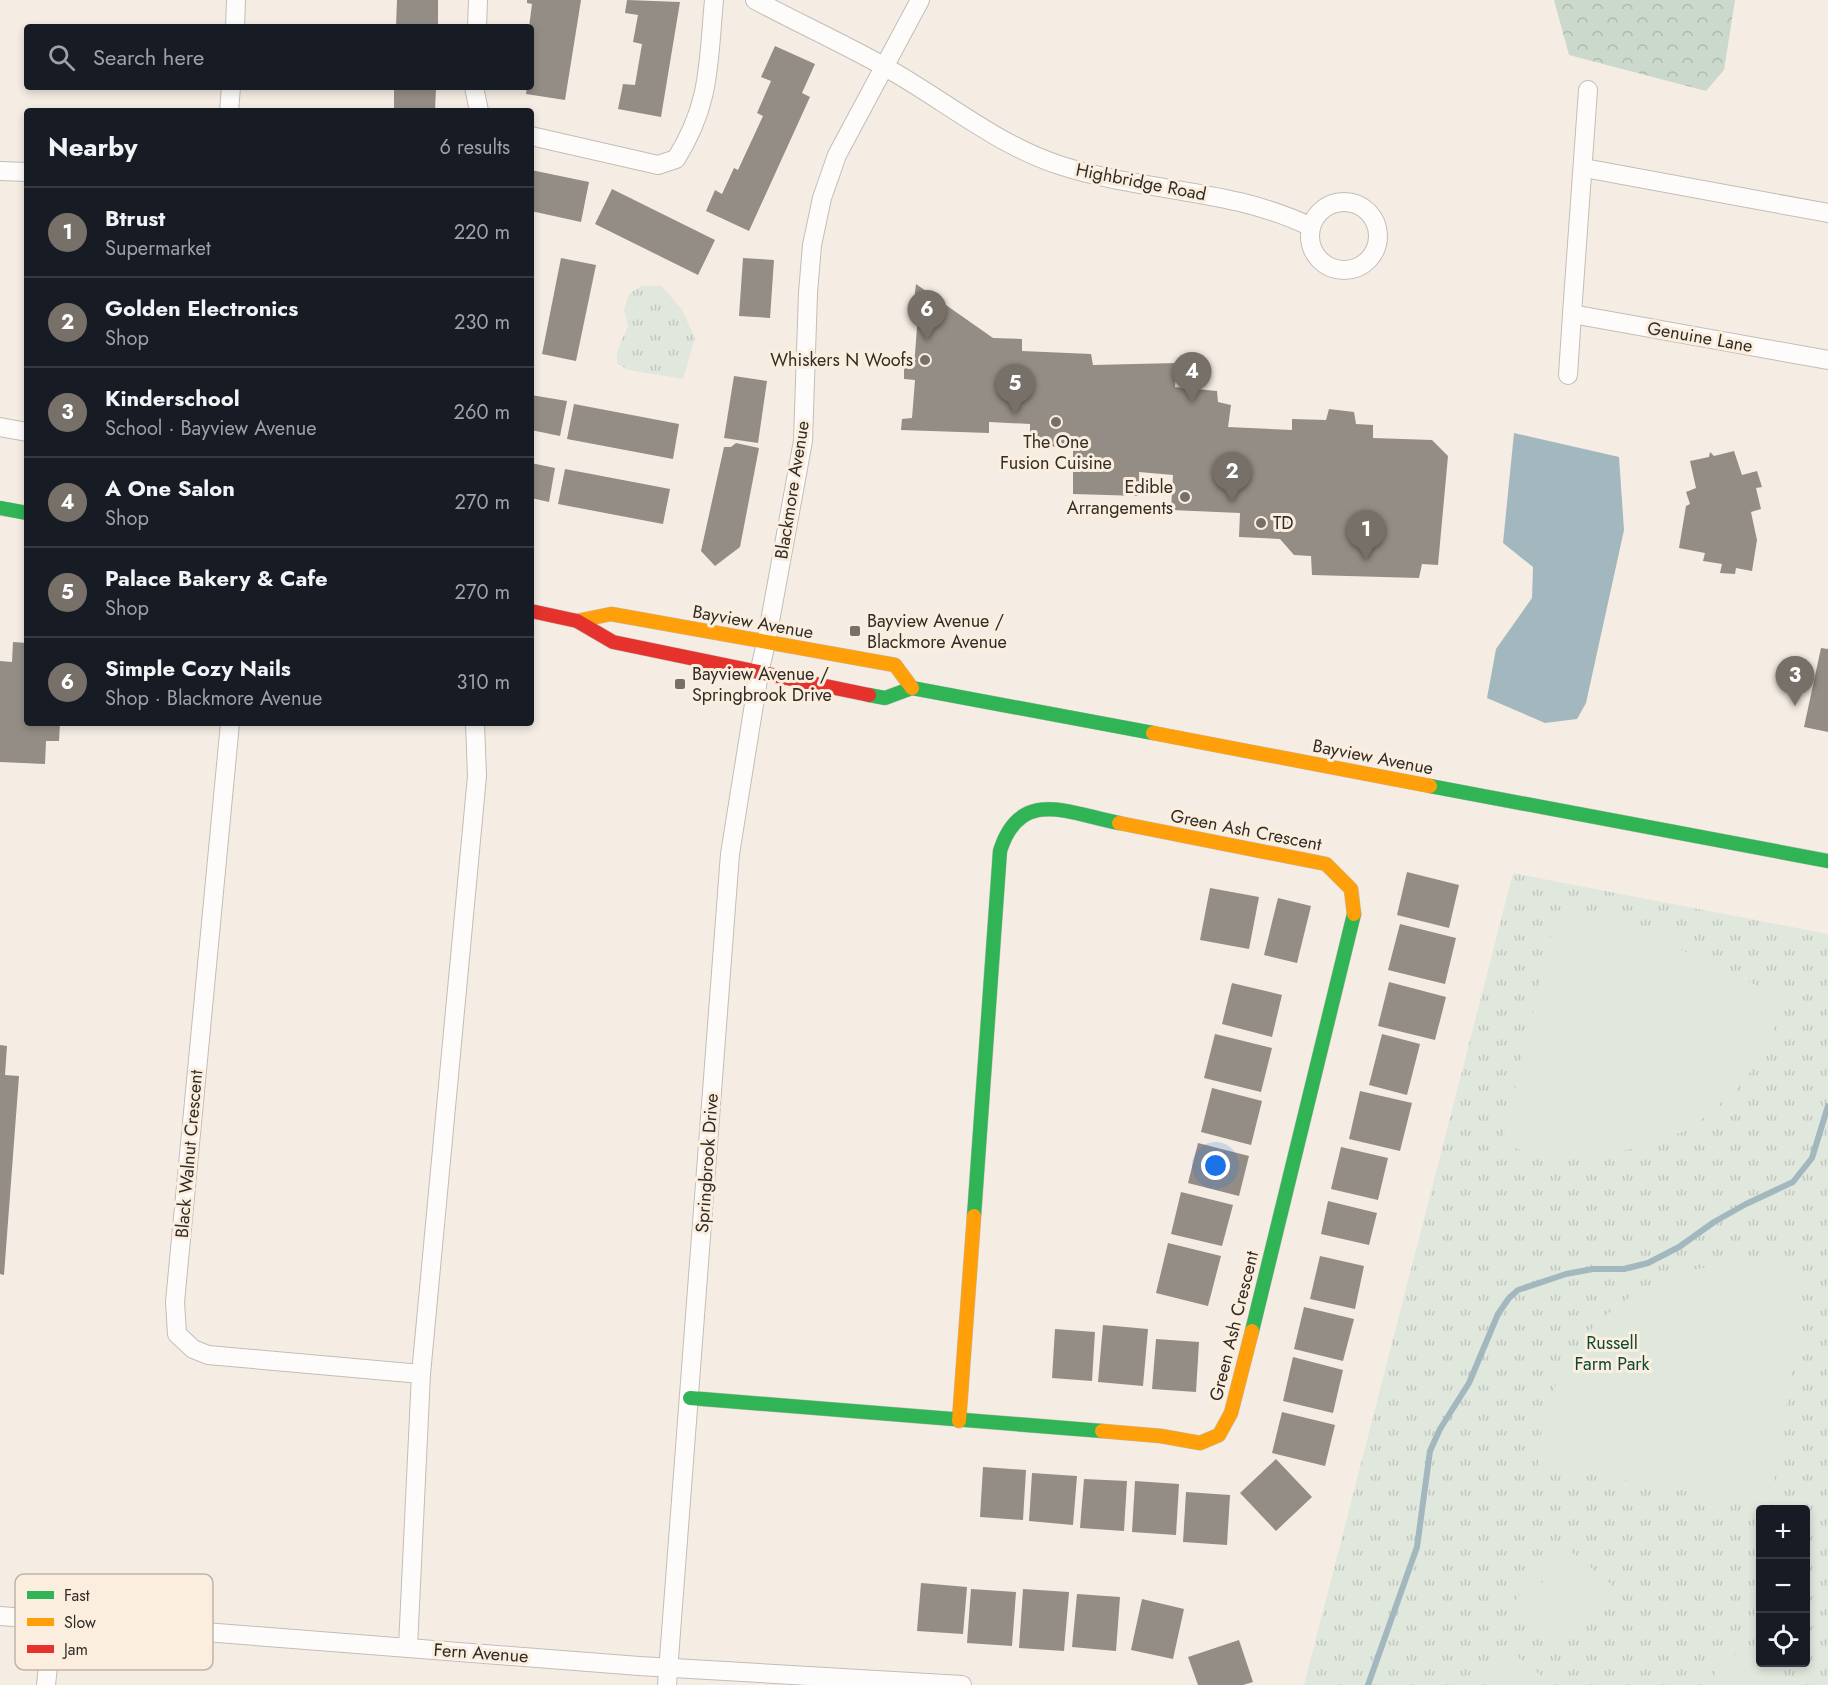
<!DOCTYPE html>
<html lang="en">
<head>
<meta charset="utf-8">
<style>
  :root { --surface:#171b24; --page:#242831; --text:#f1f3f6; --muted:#9ea1a6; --line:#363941; --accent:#767068 }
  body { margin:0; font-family:Jost,sans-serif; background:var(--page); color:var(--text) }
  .controls { position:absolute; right:18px; bottom:18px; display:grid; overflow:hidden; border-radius:6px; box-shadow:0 3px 9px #0003 }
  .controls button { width:54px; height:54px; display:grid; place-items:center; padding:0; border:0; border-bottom:2px solid var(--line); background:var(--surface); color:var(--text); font:30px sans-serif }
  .you { position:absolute; left:1216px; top:1166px; width:21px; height:21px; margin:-15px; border:4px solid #fff; border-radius:50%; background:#1a73e8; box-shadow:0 0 0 9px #1a73e833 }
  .badge { display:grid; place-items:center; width:39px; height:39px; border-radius:50%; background:var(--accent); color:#fff; font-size:20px; font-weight:700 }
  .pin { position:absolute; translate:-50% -50px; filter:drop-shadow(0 2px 3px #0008) }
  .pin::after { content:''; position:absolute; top:32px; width:21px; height:18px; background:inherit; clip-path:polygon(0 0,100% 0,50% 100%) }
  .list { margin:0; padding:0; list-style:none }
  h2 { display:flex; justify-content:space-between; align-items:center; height:78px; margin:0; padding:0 24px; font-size:26px }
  h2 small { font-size:20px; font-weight:400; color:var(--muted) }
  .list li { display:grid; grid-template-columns:39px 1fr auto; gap:18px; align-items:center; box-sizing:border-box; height:90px; padding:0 24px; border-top:2px solid var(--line) }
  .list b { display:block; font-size:22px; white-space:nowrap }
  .list p { margin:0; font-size:20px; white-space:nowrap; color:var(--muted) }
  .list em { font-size:20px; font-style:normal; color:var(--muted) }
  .icon { flex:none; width:33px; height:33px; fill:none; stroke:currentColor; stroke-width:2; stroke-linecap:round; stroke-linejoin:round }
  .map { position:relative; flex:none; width:1828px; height:1685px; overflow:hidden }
  .search { position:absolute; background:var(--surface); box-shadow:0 3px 9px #0003; left:24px; top:24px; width:510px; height:66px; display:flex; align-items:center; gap:15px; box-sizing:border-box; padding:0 21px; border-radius:6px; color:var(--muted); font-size:22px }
  .panel { position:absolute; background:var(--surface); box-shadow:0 3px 9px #0003; left:24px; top:108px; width:510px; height:618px; border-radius:6px }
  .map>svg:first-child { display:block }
  .grass { fill:url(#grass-tufts); fill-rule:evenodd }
  .forest { fill:url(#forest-crowns) }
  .pitch { fill:#e0e7dd }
  .water { fill:#a2b8be }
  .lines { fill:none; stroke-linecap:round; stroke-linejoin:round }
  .stream { stroke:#a2b8be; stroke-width:6 }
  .building { fill:#948d85 }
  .street-casing { stroke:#c3bdb6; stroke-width:20 }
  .fast-casing { stroke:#c3bdb6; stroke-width:15 }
  .slow-casing { stroke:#c3bdb6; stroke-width:15 }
  .jam-casing { stroke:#c3bdb6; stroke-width:15 }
  .street { stroke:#fefcfb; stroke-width:18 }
  .fast { stroke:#30b455; stroke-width:14 }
  .slow { stroke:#ff9f0a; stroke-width:14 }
  .jam { stroke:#e5322d; stroke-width:14 }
  .poi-dot { fill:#767068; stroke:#fbeede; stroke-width:2 }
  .labels { text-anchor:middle; stroke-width:6; stroke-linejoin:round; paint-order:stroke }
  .street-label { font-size:18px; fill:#312c26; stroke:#fbeede }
  .poi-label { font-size:18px; fill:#312c26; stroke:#fbeede; text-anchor:start }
  .park-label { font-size:18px; fill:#0d4a34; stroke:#fbeede }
  .key { fill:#fbeede; stroke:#beb4a7; stroke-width:1.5 }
  .key-label { font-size:16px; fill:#312c26 }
</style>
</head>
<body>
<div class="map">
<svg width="1828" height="1685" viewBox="0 0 1828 1685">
  <defs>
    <pattern id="grass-tufts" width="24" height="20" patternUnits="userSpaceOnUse" patternTransform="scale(1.5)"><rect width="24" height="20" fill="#e0e7dd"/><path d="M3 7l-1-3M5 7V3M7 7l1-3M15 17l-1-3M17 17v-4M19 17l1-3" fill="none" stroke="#c1c6be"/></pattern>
    <pattern id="forest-crowns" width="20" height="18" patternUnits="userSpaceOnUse" patternTransform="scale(1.5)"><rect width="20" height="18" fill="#cad9cb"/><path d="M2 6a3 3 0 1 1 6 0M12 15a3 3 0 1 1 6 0" fill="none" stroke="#aebaae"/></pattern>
  </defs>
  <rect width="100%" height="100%" fill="#f5ede4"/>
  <g class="grass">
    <polygon points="641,286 662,286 682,310 695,338 683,379 628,370 617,363 617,352 628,326 624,310 629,294"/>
    <path d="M1513 873 1828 934V1685H1304ZM1760 1510H1806V1662H1760Z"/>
  </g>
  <polygon class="forest" points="1554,0 1735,0 1724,70 1706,91 1569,55"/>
  <g class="pitch">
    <polygon points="1573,909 1672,936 1671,945 1786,999 1765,1053 1737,1089 1692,1128 1642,1147 1592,1156 1539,1156 1502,1144 1555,920"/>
    <path d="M1744 1262 1781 1265 1794 1275 1802 1306 1773 1490 1755 1503 1538 1465C1542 1376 1591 1305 1677 1274 1698 1267 1722 1266 1744 1262Z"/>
    <polygon points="1560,1543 1611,1584 1592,1609 1540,1568"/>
    <polygon points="1534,1576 1586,1617 1567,1642 1515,1601"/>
    <polygon points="1505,1647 1553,1685 1502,1685 1485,1672"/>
    <path d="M1759 1648 1760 1662 1781 1663 1783 1669 1778 1685H1716C1710 1661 1724 1652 1747 1656Z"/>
  </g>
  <polygon class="water" points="1514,433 1619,457 1624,530 1586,703 1577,719 1545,723 1487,698 1496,649 1532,598 1533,567 1503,543"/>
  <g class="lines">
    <polyline class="stream" points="1368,1685 1417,1547 1430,1451 1440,1429 1469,1383 1498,1314 1509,1298 1518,1290 1566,1274 1593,1269 1624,1269 1648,1263 1679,1247 1714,1222 1746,1204 1793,1182 1812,1158 1828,1106"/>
  </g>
  <g class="building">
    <polygon points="397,0 438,0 438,27 396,27"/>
    <polygon points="527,0 581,0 565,100 526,94 527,87 531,87 533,49 531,27 529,27 532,4 527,3"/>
    <polygon points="627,0 680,2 661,117 618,109 623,84 635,85 642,44 633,42 638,15 625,13"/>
    <polygon points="775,46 815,64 802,93 810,97 749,231 706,211 715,190 722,194 734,168 738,170 763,116 757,113 771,81 761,77"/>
    <polygon points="394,87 436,87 435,111 394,111"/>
    <polygon points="531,170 589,182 581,222 531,211"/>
    <polygon points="612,189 715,240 698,275 595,224"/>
    <polygon points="561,258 596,265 576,361 542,354"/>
    <polygon points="743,258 774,260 770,318 739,316"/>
    <polygon points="916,284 993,338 1022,339 1022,351 1091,354 1093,365 1177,363 1175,387 1217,391 1218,402 1231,405 1228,427 1292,430 1292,419 1326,420 1329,409 1354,412 1356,424 1373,425 1373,438 1432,440 1448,456 1438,565 1422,564 1419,578 1312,575 1311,556 1294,555 1280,539 1239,537 1240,513 1171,510 1173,475 1139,472 1140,496 1073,494 1073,447 1030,446 1030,424 989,422 989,433 901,430 902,419 912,418 915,380 904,379 904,368 914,367 919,301 914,301"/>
    <polygon points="734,376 767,381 758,443 724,438"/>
    <polygon points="531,395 567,401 560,436 531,430"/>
    <polygon points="574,404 679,424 673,459 567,439"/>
    <polygon points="736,443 759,448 740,547 715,566 701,551 724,447 731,447"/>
    <polygon points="1734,451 1742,475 1757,471 1762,487 1756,488 1761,509 1751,512 1757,540 1752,571 1736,568 1735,574 1720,573 1722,564 1703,561 1705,553 1679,548 1686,506 1690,504 1686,492 1696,488 1690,461 1709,457 1710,452 1714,456"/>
    <polygon points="531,463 555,468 549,502 531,498"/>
    <polygon points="565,469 670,489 663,524 558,504"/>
    <polygon points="13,642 27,643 27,723 60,723 59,741 46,741 45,764 0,762 0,661 12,662"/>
    <polygon points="1821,648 1828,649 1828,732 1804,727"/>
    <polygon points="1407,872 1459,885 1449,928 1397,915"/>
    <polygon points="1210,888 1259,897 1249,949 1200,940"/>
    <polygon points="1278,898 1311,906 1297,963 1264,955"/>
    <polygon points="1400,924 1456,938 1445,984 1388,970"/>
    <polygon points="1389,982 1446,997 1435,1040 1378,1026"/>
    <polygon points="1232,983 1282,995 1272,1037 1222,1024"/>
    <polygon points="1215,1034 1272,1048 1261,1092 1204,1078"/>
    <polygon points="1382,1034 1420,1044 1407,1095 1369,1085"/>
    <polygon points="0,1045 7,1046 5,1075 19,1076 4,1275 0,1274"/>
    <polygon points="1212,1088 1262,1101 1251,1145 1201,1132"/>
    <polygon points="1360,1091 1412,1103 1400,1151 1349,1139"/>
    <polygon points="1198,1143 1249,1156 1239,1196 1188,1183"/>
    <polygon points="1341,1147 1388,1158 1378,1200 1331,1189"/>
    <polygon points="1181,1192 1233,1205 1222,1246 1171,1234"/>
    <polygon points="1328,1201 1377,1213 1369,1245 1321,1234"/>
    <polygon points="1168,1243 1221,1256 1208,1306 1156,1293"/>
    <polygon points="1320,1256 1364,1266 1355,1309 1310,1299"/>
    <polygon points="1304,1307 1354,1319 1343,1361 1294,1349"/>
    <polygon points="1103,1325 1148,1329 1143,1386 1098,1382"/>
    <polygon points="1055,1329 1095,1332 1092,1381 1052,1378"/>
    <polygon points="1156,1339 1199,1342 1196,1392 1152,1389"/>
    <polygon points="1293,1357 1343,1370 1333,1413 1283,1401"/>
    <polygon points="1282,1412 1335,1425 1325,1466 1272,1453"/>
    <polygon points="1276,1459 1312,1497 1276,1531 1240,1493"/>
    <polygon points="983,1467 1026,1470 1023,1520 980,1517"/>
    <polygon points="1032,1473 1077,1476 1073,1525 1029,1521"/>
    <polygon points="1084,1479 1127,1481 1124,1531 1080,1528"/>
    <polygon points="1135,1481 1179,1484 1176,1535 1132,1532"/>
    <polygon points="1186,1492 1230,1495 1227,1545 1183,1542"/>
    <polygon points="921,1583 967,1587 963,1634 917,1631"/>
    <polygon points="971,1589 1016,1592 1012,1646 967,1643"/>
    <polygon points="1023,1589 1069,1592 1064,1651 1019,1648"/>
    <polygon points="1077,1594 1120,1597 1116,1651 1072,1647"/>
    <polygon points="1142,1599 1184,1609 1173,1659 1131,1650"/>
    <polygon points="1239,1640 1253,1682 1243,1685 1198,1685 1188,1657"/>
  </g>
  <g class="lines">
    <defs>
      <g id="street">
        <path d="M755 0C798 23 842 43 885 67 943 99 995 144 1059 165 1141 192 1232 188 1311 227"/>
        <polyline points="235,27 236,0"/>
        <polyline points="477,27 478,0"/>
        <polyline points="474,87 479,111"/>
        <polyline points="1588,90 1572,314 1828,360"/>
        <polyline points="229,111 231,87"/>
        <path d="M531 136 658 165 676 159C711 103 708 64 714 0"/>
        <polyline points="1584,168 1828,213"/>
        <polyline points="0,171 27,172"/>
        <circle cx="1344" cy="236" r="34"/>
        <polyline points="1568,375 1572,314"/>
        <polyline points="0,427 27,432"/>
        <polyline points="230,723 175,1302 177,1334 193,1349 208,1355 421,1374"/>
        <polyline points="0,1616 639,1666 962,1685"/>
        <polyline points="408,1647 421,1374 477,776 475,723"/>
        <polyline points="46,1685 53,1620"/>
        <polyline points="667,1685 730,854 759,673 766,643 803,441 808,293 812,245 822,198 837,155 920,0"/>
      </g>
      <g id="fast">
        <polyline points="0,508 27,513"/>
        <polyline points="869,695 885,698 912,688 1153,733"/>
        <polyline points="1430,786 1828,861"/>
        <path d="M974 1216 1000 851C1020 787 1068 813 1119 823"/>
        <polyline points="1252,1331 1354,914"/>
        <polyline points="690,1398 1102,1431"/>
      </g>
      <g id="slow">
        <polyline points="577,621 611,614 895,665 912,688"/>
        <polyline points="1153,733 1430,786"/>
        <polyline points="1119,823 1326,864 1351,889 1354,914"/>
        <polyline points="959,1421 974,1216"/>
        <polyline points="1102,1431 1161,1436 1200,1443 1219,1435 1231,1413 1252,1331"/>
      </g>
      <polyline id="jam" points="531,611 577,621 613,642 869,695"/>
    </defs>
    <use href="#street" class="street-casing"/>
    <use href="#fast" class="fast-casing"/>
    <use href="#slow" class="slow-casing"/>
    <use href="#jam" class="jam-casing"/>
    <use href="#street" class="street"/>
    <use href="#fast" class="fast"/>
    <use href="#slow" class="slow"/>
    <use href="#jam" class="jam"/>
  </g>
  <g class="poi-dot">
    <circle cx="925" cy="360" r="6"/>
    <circle cx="1056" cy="422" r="6"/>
    <circle cx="1185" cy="497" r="6"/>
    <circle cx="1261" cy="523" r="6"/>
    <rect x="849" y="625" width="12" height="12" rx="3"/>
    <rect x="674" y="678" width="12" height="12" rx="3"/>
  </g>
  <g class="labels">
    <g class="street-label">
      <text transform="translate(1141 182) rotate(11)" y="6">Highbridge Road</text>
      <text transform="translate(1700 337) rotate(10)" y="6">Genuine Lane</text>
      <text transform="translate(792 490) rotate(-81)" y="6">Blackmore Avenue</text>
      <text transform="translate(753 622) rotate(10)" y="6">Bayview Avenue</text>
      <text transform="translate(1373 757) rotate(11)" y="6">Bayview Avenue</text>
      <text transform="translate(1246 830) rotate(11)" y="6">Green Ash Crescent</text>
      <text transform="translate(189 1154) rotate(-85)" y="6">Black Walnut Crescent</text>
      <text transform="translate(707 1163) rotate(-86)" y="6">Springbrook Drive</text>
      <text transform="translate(1234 1326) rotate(-76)" y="6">Green Ash Crescent</text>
      <text transform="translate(481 1653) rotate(4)" y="6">Fern Avenue</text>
    </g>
    <g class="poi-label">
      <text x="913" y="366" text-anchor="end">Whiskers N Woofs</text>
      <text x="1056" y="448" text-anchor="middle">The One<tspan x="1056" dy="21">Fusion Cuisine</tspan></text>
      <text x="1173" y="493" text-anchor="end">Edible<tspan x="1173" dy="21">Arrangements</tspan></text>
      <text x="1273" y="529">TD</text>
      <text x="867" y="627">Bayview Avenue /<tspan x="867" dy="21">Blackmore Avenue</tspan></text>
      <text x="692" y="680">Bayview Avenue /<tspan x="692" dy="21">Springbrook Drive</tspan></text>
    </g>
    <g class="park-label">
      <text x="1612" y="1349">Russell<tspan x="1612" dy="21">Farm Park</tspan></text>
    </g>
  </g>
  <rect x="15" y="1574" width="198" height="96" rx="9" class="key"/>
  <rect x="27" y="1591" width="27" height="8" fill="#30b455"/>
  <rect x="27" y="1618" width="27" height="8" fill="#ff9f0a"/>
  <rect x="27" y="1645" width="27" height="8" fill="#e5322d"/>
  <g class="key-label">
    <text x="64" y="1601">Fast</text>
    <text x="64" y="1628">Slow</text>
    <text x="64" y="1655">Jam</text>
  </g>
</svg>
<div class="controls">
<button>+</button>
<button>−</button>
<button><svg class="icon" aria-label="locate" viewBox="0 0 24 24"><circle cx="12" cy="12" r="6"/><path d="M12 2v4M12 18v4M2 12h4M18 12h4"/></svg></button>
</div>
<div class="you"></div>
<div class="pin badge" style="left:1366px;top:560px">1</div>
<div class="pin badge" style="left:1232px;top:502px">2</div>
<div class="pin badge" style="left:1795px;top:706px">3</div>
<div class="pin badge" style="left:1192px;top:402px">4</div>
<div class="pin badge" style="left:1015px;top:414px">5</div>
<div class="pin badge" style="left:927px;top:340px">6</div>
<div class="search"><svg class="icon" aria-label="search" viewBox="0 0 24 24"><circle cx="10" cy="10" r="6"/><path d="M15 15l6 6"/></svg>Search here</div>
<section class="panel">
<h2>Nearby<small>6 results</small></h2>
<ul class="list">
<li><span class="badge">1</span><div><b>Btrust</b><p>Supermarket</p></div><em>220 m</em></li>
<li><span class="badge">2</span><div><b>Golden Electronics</b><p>Shop</p></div><em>230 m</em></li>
<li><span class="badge">3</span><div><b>Kinderschool</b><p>School · Bayview Avenue</p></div><em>260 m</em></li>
<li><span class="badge">4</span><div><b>A One Salon</b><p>Shop</p></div><em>270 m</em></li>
<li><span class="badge">5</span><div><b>Palace Bakery &amp; Cafe</b><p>Shop</p></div><em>270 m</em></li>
<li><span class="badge">6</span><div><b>Simple Cozy Nails</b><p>Shop · Blackmore Avenue</p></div><em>310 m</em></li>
</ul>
</section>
</div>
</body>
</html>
